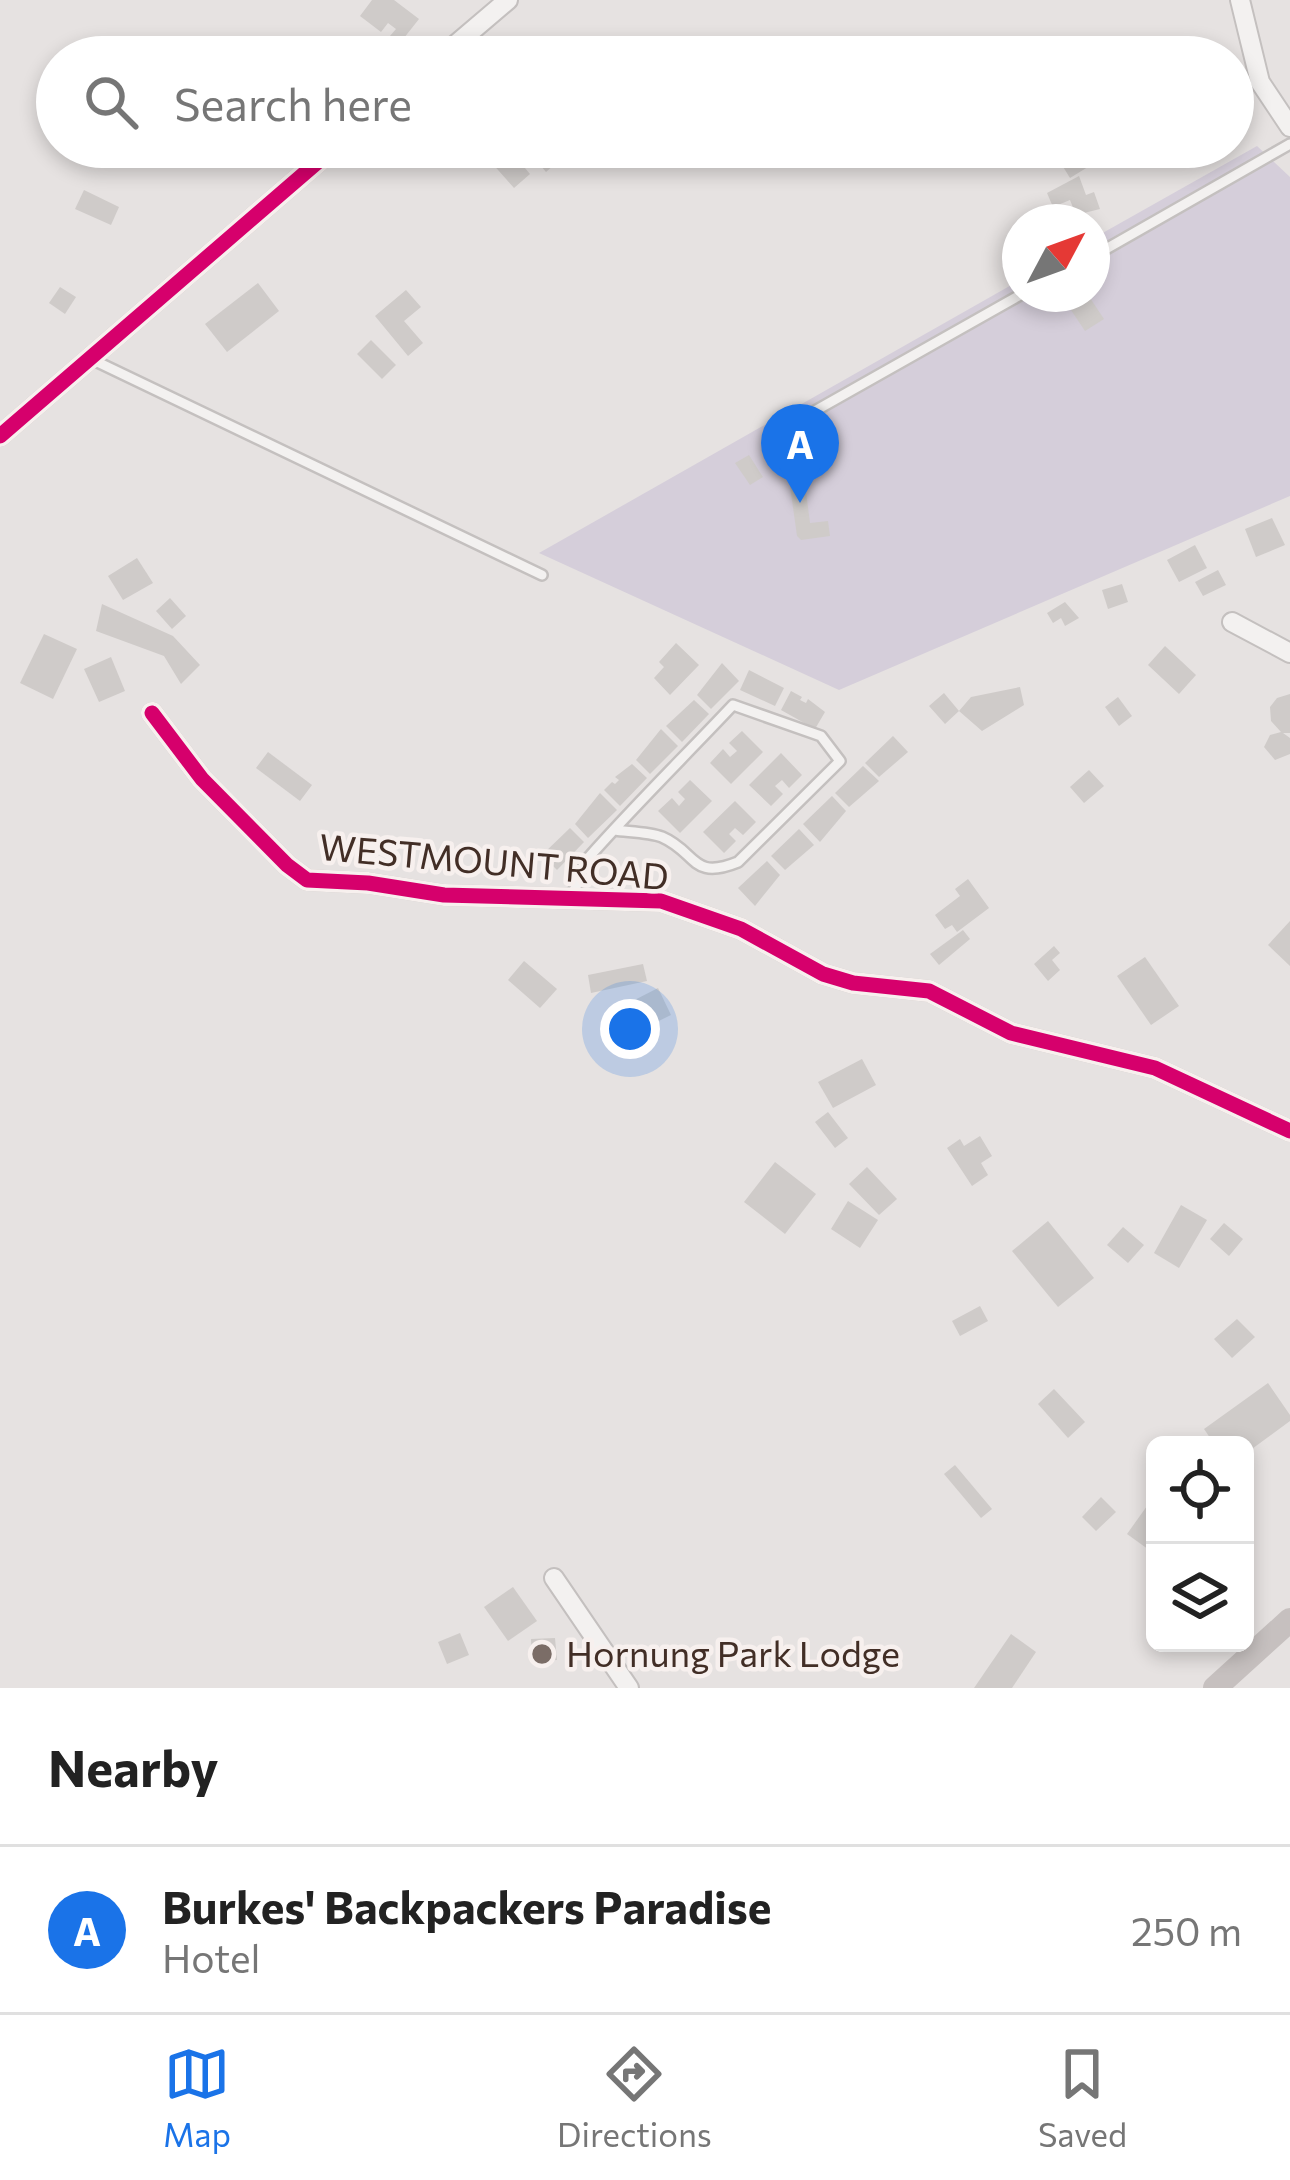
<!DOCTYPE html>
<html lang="en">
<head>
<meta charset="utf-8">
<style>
  :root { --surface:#fff; --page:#f2f2f2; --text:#222; --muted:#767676; --line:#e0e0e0; --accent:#1a73e8 }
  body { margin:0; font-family:Commissioner,sans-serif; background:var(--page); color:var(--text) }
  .controls { position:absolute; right:36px; bottom:36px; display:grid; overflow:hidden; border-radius:18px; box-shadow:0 6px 18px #0003 }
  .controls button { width:108px; height:108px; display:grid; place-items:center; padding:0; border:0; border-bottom:3px solid var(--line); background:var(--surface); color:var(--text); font:60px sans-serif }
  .compass { position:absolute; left:1002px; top:204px; width:108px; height:108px; border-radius:50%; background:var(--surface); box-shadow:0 6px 18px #0003; rotate:49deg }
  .you { position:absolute; left:630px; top:1029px; width:42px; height:42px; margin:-30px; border:9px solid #fff; border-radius:50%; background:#1a73e8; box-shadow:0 0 0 18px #1a73e833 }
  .badge { display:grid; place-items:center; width:78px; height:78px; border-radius:50%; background:var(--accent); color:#fff; font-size:39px; font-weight:700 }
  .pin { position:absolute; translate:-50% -99px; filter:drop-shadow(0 3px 6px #0008) }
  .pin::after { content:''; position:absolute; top:63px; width:42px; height:36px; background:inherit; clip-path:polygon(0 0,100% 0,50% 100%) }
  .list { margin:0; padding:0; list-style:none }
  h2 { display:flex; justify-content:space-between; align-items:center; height:156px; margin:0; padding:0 48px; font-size:51px }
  h2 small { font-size:39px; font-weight:400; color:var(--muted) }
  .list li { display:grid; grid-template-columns:78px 1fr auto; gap:36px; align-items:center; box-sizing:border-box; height:168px; padding:0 48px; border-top:3px solid var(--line) }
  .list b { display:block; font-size:45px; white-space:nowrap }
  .list p { margin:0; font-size:39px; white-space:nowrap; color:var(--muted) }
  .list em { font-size:39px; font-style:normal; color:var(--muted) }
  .icon { flex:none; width:66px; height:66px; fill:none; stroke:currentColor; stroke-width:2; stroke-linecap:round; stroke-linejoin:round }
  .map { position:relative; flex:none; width:1290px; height:1688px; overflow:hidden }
  .search { position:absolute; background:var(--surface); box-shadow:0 6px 18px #0003; left:36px; right:36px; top:36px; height:132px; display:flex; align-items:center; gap:30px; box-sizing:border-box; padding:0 42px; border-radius:66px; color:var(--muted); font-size:45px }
  .sheet { height:324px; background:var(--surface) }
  nav { display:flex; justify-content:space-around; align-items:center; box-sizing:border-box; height:168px; border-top:3px solid var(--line); background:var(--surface); font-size:33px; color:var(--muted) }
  nav a { display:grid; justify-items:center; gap:6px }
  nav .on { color:var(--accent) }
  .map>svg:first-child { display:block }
  .green { fill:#d5ceda }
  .building { fill:#cfcbc9 }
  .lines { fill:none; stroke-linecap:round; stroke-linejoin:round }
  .lane-casing { stroke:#c4c0bf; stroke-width:14 }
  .street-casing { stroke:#c4c0bf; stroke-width:22 }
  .lane { stroke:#f3f1f0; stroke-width:9 }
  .street { stroke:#f3f1f0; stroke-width:18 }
  .secondary { stroke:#c6c0bf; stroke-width:24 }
  .cycleway-casing { stroke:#f7f0ee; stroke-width:22 }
  .cycleway { stroke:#d6006c; stroke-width:15 }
  .poi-dot { fill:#7b6d67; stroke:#f7f0ee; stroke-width:4.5 }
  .labels { text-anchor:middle; stroke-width:9; stroke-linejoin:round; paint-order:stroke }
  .street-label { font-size:36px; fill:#422e26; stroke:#f7f0ee }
  .poi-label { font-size:36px; fill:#422e26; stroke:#f7f0ee; text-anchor:start }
</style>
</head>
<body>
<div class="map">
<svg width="1290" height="1688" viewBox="0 0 1290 1688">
  <rect width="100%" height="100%" fill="#e6e2e1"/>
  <polygon class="green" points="1257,146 1290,177 1290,496 839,690 539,553 1020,280 1020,294 1092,294 1092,239"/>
  <g class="building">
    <polygon points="372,0 394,0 419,19 400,43 390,36 396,29 388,23 381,32 360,16"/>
    <polygon points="490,147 554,147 563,157 546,172 525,147 515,156 530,174 514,188 483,153"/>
    <polygon points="1087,147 1105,147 1109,154 1070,178 1062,165"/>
    <polygon points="1079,176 1086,195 1094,192 1100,209 1076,215 1070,200 1053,207 1047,193"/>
    <polygon points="84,190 119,207 111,225 75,209"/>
    <polygon points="258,283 279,311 227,352 205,324"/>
    <polygon points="60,287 76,297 65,314 49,303"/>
    <polygon points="406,290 421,307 404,321 423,343 408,356 375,316"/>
    <polygon points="1090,298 1104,319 1085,331 1071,310"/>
    <polygon points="371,340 396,365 382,379 357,354"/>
    <polygon points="749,455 763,477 750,485 735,463"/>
    <polygon points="805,484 810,523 828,521 830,536 801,540 797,536 790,486"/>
    <polygon points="1272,518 1285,545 1256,557 1245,529"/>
    <polygon points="1195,545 1207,568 1179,582 1167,560"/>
    <polygon points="137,558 153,583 123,600 108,576"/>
    <polygon points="1218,570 1226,585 1203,596 1195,582"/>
    <polygon points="1122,584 1128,602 1108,609 1102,590"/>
    <polygon points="170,598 186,616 172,629 156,611"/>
    <polygon points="1065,602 1079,618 1065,626 1061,618 1053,623 1047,613"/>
    <polygon points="102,604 173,636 200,665 181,684 164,656 96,631"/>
    <polygon points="44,634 77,649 53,699 20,683"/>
    <polygon points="676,643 699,665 670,695 654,678 664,667 659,662"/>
    <polygon points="1165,646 1196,675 1179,694 1148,665"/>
    <polygon points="111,657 125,691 99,702 84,669"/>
    <polygon points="722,663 739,681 711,709 697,695"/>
    <polygon points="749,670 784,688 775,706 740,690"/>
    <polygon points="1020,687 1024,705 982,731 959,711 945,724 929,706 944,693 959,711 971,697"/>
    <polygon points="791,691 802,697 800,700 806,703 808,699 825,712 815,729 781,710"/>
    <polygon points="1290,694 1290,733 1283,733 1290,738 1290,754 1275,760 1264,747 1270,735 1281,732 1271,721 1270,707 1277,698"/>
    <polygon points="1118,697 1132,716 1119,726 1105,707"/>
    <polygon points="694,700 709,714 682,742 666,726"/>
    <polygon points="661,729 678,746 650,774 636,760"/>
    <polygon points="742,731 763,752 731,784 710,763 723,749 730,757 737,751 729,743"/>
    <polygon points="893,736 908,752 879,777 865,763"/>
    <polygon points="268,752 312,785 300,801 256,768"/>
    <polygon points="781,753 802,775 789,788 782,780 775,786 783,794 771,806 749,785"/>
    <polygon points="632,764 647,778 620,806 604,790 612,782 615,784 619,780 615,777"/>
    <polygon points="863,766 879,781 849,807 835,793"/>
    <polygon points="1089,770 1104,786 1084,803 1070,787"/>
    <polygon points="690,780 712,801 680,833 658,811 672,798 679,806 685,799 678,792"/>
    <polygon points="600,793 617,810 588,838 575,824"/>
    <polygon points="832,796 846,811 820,842 803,824"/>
    <polygon points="735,801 756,822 743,835 735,828 729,834 736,841 724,853 703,832"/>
    <polygon points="570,828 584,842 557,870 542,855"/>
    <polygon points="799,829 814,845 785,870 771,856"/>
    <polygon points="767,861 780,875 755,906 738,888"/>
    <polygon points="968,879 989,908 957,932 952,925 945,929 935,915 960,896 955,889"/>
    <polygon points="1290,921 1290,966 1268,945"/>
    <polygon points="963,930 970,939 939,965 930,954"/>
    <polygon points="1054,946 1060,953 1052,960 1060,970 1048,981 1034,964"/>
    <polygon points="1145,957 1179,1006 1151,1025 1117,976"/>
    <polygon points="524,961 557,989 540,1008 508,980"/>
    <polygon points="643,964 647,981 591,993 588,975"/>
    <polygon points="658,988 671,1015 628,1036 615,1010"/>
    <polygon points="862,1059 876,1085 833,1108 818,1082"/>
    <polygon points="828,1112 848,1138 835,1148 815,1122"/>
    <polygon points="980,1136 992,1156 981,1163 988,1175 972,1186 947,1148 960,1139 964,1146"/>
    <polygon points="775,1162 816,1194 785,1234 744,1202"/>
    <polygon points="867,1167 897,1199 879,1215 849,1184"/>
    <polygon points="848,1201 878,1220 860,1248 831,1229"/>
    <polygon points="1181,1205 1207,1220 1179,1268 1154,1253"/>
    <polygon points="1048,1221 1094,1278 1058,1307 1012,1251"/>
    <polygon points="1224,1223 1243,1239 1229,1256 1210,1239"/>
    <polygon points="1123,1227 1144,1245 1128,1263 1107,1245"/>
    <polygon points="980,1306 988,1321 960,1336 952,1321"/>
    <polygon points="1237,1319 1255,1337 1232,1358 1214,1339"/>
    <polygon points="1268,1383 1290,1415 1290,1421 1245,1454 1245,1445 1215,1445 1204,1429"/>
    <polygon points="1054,1389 1085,1422 1068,1438 1038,1404"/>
    <polygon points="955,1465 992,1509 981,1518 944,1474"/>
    <polygon points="1101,1497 1116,1512 1096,1531 1082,1517"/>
    <polygon points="1147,1506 1155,1511 1152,1552 1127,1534"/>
    <polygon points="513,1587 537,1621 508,1641 484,1607"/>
    <polygon points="460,1633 469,1655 447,1664 438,1642"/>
    <polygon points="1011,1634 1036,1652 1012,1688 974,1688"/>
    <polygon points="555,1638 557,1660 532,1661 531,1639"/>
  </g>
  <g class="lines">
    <defs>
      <g id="lane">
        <polyline points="1092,257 1290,144"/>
        <polyline points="89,358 542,575"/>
        <polyline points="790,425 1022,294"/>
        <path d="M568 897C584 882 577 870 589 857 635 805 685 756 733 705L821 736 840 761 738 862C691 881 697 852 662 837 649 832 628 832 614 830"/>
      </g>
      <g id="street">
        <polyline points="1240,0 1260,82 1290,127"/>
        <polyline points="441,57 508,0"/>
        <polyline points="0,436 335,147"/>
        <polyline points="1232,622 1290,653"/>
        <polyline points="152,713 202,779 287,865 307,880 368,883 444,895 661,901 741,929 823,974 853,983 929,991 1011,1033 1155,1068 1290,1131"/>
        <polyline points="554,1578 629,1688"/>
      </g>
    </defs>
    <use href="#lane" class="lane-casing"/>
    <use href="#street" class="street-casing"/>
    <use href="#lane" class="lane"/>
    <use href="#street" class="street"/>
    <polyline class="secondary" points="1215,1688 1290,1620"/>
    <defs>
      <g id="cycleway">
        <polyline points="0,436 335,147"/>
        <polyline points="152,713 202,779 287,865 307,880 368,883 444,895 661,901 741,929 823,974 853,983 929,991 1011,1033 1155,1068 1290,1131"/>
      </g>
    </defs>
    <use href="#cycleway" class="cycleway-casing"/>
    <use href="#cycleway" class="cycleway"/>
  </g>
  <circle class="poi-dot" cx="542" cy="1654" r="12"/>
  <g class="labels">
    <g class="street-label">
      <text transform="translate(494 862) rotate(5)" y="13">WESTMOUNT ROAD</text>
    </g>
    <g class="poi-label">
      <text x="566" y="1667">Hornung Park Lodge</text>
    </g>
  </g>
</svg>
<div class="controls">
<button><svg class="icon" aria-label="locate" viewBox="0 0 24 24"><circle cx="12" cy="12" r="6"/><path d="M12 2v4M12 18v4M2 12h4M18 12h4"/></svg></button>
<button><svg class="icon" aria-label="layers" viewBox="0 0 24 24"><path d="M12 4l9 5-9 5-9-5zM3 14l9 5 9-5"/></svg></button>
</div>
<svg class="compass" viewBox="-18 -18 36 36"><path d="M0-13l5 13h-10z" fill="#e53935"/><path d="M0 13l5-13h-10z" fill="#767676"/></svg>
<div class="you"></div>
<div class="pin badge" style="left:800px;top:503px">A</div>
<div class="search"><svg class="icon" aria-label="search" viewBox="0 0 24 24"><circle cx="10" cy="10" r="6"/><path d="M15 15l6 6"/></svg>Search here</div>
</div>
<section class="sheet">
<h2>Nearby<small></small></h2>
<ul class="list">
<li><span class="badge">A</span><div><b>Burkes' Backpackers Paradise</b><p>Hotel</p></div><em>250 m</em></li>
</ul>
</section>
<nav>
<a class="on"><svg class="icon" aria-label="map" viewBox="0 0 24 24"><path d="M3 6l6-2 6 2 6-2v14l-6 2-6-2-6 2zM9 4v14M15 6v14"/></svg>Map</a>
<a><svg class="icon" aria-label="directions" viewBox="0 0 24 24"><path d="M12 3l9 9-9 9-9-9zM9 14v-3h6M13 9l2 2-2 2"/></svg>Directions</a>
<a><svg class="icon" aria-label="saved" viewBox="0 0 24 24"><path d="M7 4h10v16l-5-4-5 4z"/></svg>Saved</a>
</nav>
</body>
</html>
